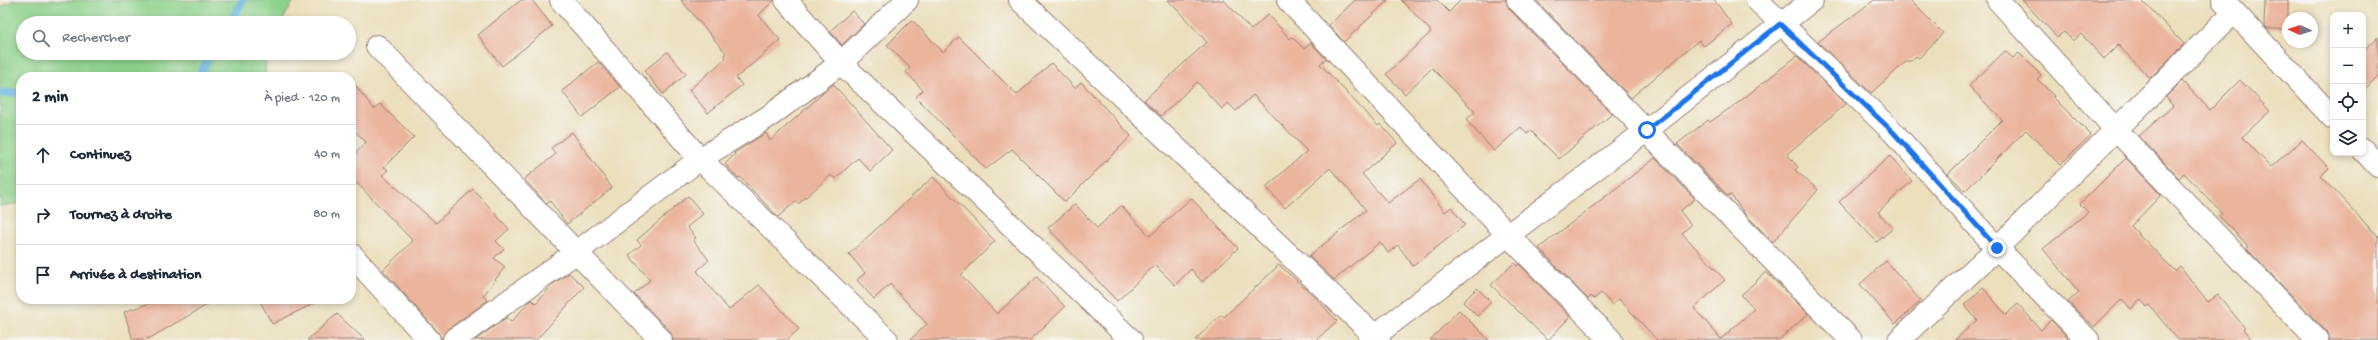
<!DOCTYPE html>
<html lang="fr">
<head>
<meta charset="utf-8">
<style>
  :root { --surface:#fff; --page:#f2f2f3; --text:#1f2937; --muted:#747a83; --line:#e0e1e3 }
  body { margin:0; font-family:"Gochi Hand",sans-serif; background:var(--page); color:var(--text) }
  .controls { position:absolute; right:12px; top:12px; display:grid; overflow:hidden; border-radius:8px; box-shadow:0 2px 6px #0003 }
  .controls button { width:36px; height:36px; display:grid; place-items:center; padding:0; border:0; border-bottom:1px solid var(--line); background:var(--surface); color:var(--text); font:20px sans-serif }
  .compass { position:absolute; left:2282px; top:12px; width:36px; height:36px; border-radius:50%; background:var(--surface); box-shadow:0 2px 6px #0003; rotate:273deg }
  .stop { position:absolute; width:12px; height:12px; margin:-9px; border:3px solid #1a73e8; border-radius:50%; background:#fff }
  .stop.end { background:#1a73e8; border-color:#fff; box-shadow:0 1px 4px #0008 }
  .list { margin:0; padding:0; list-style:none }
  h2 { display:flex; justify-content:space-between; align-items:center; height:52px; margin:0; padding:0 16px; font-size:17px }
  h2 small { font-size:13px; font-weight:400; color:var(--muted) }
  .list li { display:grid; grid-template-columns:26px 1fr auto; gap:12px; align-items:center; box-sizing:border-box; height:60px; padding:0 16px; border-top:1px solid var(--line) }
  .list b { display:block; font-size:15px; white-space:nowrap }
  .list em { font-size:13px; font-style:normal; color:var(--muted) }
  .icon { flex:none; width:22px; height:22px; fill:none; stroke:currentColor; stroke-width:2; stroke-linecap:round; stroke-linejoin:round }
  .map { position:relative; flex:none; width:2378px; height:340px; overflow:hidden }
  .search { position:absolute; background:var(--surface); box-shadow:0 2px 6px #0003; left:16px; top:16px; width:340px; height:44px; display:flex; align-items:center; gap:10px; box-sizing:border-box; padding:0 14px; border-radius:22px; color:var(--muted); font-size:15px }
  .panel { position:absolute; background:var(--surface); box-shadow:0 2px 6px #0003; left:16px; top:72px; width:340px; height:232px; border-radius:16px }
  .map>svg:first-child { display:block }
  .green { fill:#8dd28b; stroke:#6c785b }
  .lines { fill:none; stroke-linecap:round; stroke-linejoin:round }
  .stream { stroke:#61b1dc; stroke-width:8 }
  .building { fill:#ebb49c }
  .minor-casing { stroke:#9a7f74; stroke-width:24 }
  .minor { stroke:#fff; stroke-width:22 }
  .route { stroke:#1a73e8; stroke-width:5 }
</style>
</head>
<body>
<div class="map">
<svg width="2378" height="340" viewBox="0 0 2378 340">
  <rect width="100%" height="100%" fill="#f6f6f2"/>
  <filter id="ink" filterUnits="userSpaceOnUse"><feTurbulence type="fractalNoise" baseFrequency=".025" numOctaves="2"/><feDisplacementMap in="SourceGraphic" scale="8" xChannelSelector="R" yChannelSelector="G"/><feConvolveMatrix kernelMatrix="1 2 1 2 8 2 1 2 1" color-interpolation-filters="sRGB"/></filter>
  <filter id="wash" filterUnits="userSpaceOnUse"><feTurbulence type="fractalNoise" baseFrequency=".012" numOctaves="4" result="noise"/><feDisplacementMap in="SourceGraphic" scale="16" xChannelSelector="R" yChannelSelector="G"/><feGaussianBlur stdDeviation="0.9" result="paint"/><feColorMatrix in="noise" values="0 0 0 0 0 0 0 0 0 0 0 0 0 0 0 0 0 1.4 0 .05"/><feComposite in="paint" operator="in"/></filter>
  <g filter="url(#wash)">
    <rect width="100%" height="100%" fill="#ebdfbc"/>
    <polygon class="green" points="13,0 294,0 281,23 23,23 23,53 266,53 265,77 21,77 21,203 0,206 0,8"/>
    <g class="lines">
      <g class="stream">
        <polyline points="230,23 243,0"/>
        <polyline points="198,77 212,53"/>
        <polyline points="0,93 21,93"/>
      </g>
    </g>
    <g id="blocks">
      <g class="building">
        <polygon points="521,0 532,0 552,26 502,66 478,35"/>
        <polygon points="681,0 774,0 759,15 780,40 736,78 742,85 708,113 689,90 726,58 724,55 726,53"/>
        <polygon points="1168,0 1224,0 1251,30 1268,14 1290,39 1292,37 1304,49 1311,43 1326,59 1320,64 1378,126 1380,124 1397,143 1362,174 1388,203 1420,179 1445,212 1451,207 1465,225 1413,266 1398,245 1388,253 1380,242 1334,280 1309,256 1366,210 1330,168 1285,208 1266,187 1307,151 1253,95 1236,111 1228,103 1222,109 1197,82 1161,116 1144,100 1207,42"/>
        <polygon points="1355,0 1388,0 1344,42 1329,25"/>
        <polygon points="1401,0 1437,0 1449,12 1461,0 1506,0 1509,9 1612,114 1559,159 1531,131 1527,134 1521,127 1494,151 1466,120 1475,112 1432,68 1405,94 1386,74 1430,33 1430,30"/>
        <polygon points="1536,0 1714,0 1732,24 1704,46 1699,40 1631,98"/>
        <polygon points="1874,0 1910,0 1943,33 1919,58 1916,56 1911,61 1907,61 1871,93 1818,42"/>
        <polygon points="2022,0 2142,0 2184,44 2150,78 2118,45 2104,59 2081,34 2073,41 2064,32 2057,37"/>
        <polygon points="2265,0 2288,0 2288,29 2267,29 2264,26"/>
        <polygon points="852,11 864,24 842,45 830,31"/>
        <polygon points="912,20 943,52 959,37 1017,95 1051,63 1075,88 1081,82 1131,136 1065,202 1012,149 986,169 916,97 923,90 906,72 910,68 887,45"/>
        <polygon points="2378,37 2378,76 2363,91 2363,51"/>
        <polygon points="2005,51 2013,58 2019,53 2041,75 2037,79 2054,96 2053,97 2091,135 2060,165 2026,130 1965,191 1948,174 2002,120 1969,86"/>
        <polygon points="667,52 686,74 663,94 644,71"/>
        <polygon points="1797,56 1846,104 1787,154 1798,167 1795,170 1818,190 1773,242 1746,215 1730,194 1728,196 1677,144 1708,120 1710,122 1739,102"/>
        <polygon points="598,62 620,87 582,117 562,91"/>
        <polygon points="351,80 374,109 380,104 414,137 384,167 388,170 382,175 436,223 473,189 509,229 496,241 504,249 494,258 505,267 483,296 488,300 447,330 442,340 438,332 383,270 413,241 351,177 351,158 366,142 351,127"/>
        <polygon points="2240,80 2270,111 2242,137 2271,167 2302,140 2329,168 2321,176 2378,237 2378,340 2329,340 2326,331 2247,249 2249,247 2219,216 2222,213 2184,173 2179,178 2139,136 2173,106 2166,97 2182,81 2210,110"/>
        <polygon points="833,84 892,150 870,171 858,158 835,179 831,175 798,204 796,201 778,217 740,177 738,178 725,164 735,154 734,153 766,133 770,141"/>
        <polygon points="572,132 612,188 567,224 550,201 547,204 524,179 556,154 551,148"/>
        <polygon points="1890,156 1912,181 1878,212 1893,228 1877,242 1839,202"/>
        <polygon points="1655,158 1695,199 1680,211 1691,225 1682,233 1725,280 1694,308 1721,339 1754,309 1741,295 1766,272 1808,314 1779,340 1657,340 1619,299 1612,305 1601,293 1594,299 1591,296 1588,299 1539,248"/>
        <polygon points="2126,158 2161,195 2131,226 2175,271 2180,266 2208,302 2218,295 2245,328 2243,329 2252,340 2178,340 2149,305 2147,307 2140,299 2131,309 2122,299 2094,327 2068,302 2079,292 2043,249 2088,212 2080,204"/>
        <polygon points="933,177 995,241 961,275 997,314 1037,277 1065,307 1030,340 910,340 927,324 890,284 874,299 857,280 865,273 849,254"/>
        <polygon points="688,196 703,214 687,227 696,238 693,240 709,260 697,271 729,310 759,285 799,329 787,340 673,340 670,331 634,294 650,280 629,255 641,245 637,240"/>
        <polygon points="1191,198 1238,248 1202,282 1191,269 1175,285 1155,265 1117,301 1048,228 1075,204 1097,228 1121,206 1150,236"/>
        <polygon points="1886,261 1921,301 1895,324 1860,284"/>
        <polygon points="1514,263 1517,266 1519,264 1570,317 1548,340 1491,285"/>
        <polygon points="1279,265 1314,296 1337,321 1316,340 1195,340 1221,315 1224,317"/>
        <polygon points="569,273 584,287 536,340 475,340 506,318 511,322 531,300 536,303 553,284"/>
        <polygon points="1477,288 1491,302 1477,316 1463,302"/>
        <polygon points="1983,288 2006,315 2018,304 2041,330 2051,320 2070,340 1955,340 1977,320 1964,305"/>
        <polygon points="147,299 217,299 150,338 133,340 124,312 150,303"/>
        <polygon points="259,299 323,299 272,324"/>
        <polygon points="1459,310 1489,340 1430,340"/>
        <polygon points="337,314 365,340 307,340"/>
      </g>
    </g>
  </g>
  <g filter="url(#ink)">
    <use href="#blocks" fill-opacity="0" stroke="#9a7f74" stroke-width="1"/>
    <g class="lines">
      <defs>
        <g id="minor">
          <polyline points="561,0 700,159 887,340"/>
          <polyline points="786,0 841,63 1131,340"/>
          <polyline points="1020,0 1379,340"/>
          <polyline points="1288,0 1508,235 1611,340"/>
          <polyline points="1518,0 1851,340"/>
          <polyline points="1757,0 1893,132 1997,248 2088,340"/>
          <polyline points="1998,0 2117,131 2317,340"/>
          <polyline points="2223,0 2333,118"/>
          <polyline points="377,46 661,340"/>
          <polyline points="2363,150 2378,166"/>
          <polyline points="351,254 429,340"/>
          <polyline points="454,340 578,251 700,159 771,115 841,63 907,0"/>
          <polyline points="1369,340 1647,130 1812,0"/>
          <polyline points="1899,340 1997,248 2234,12"/>
        </g>
      </defs>
      <use href="#minor" class="minor-casing"/>
      <use href="#minor" class="minor"/>
    </g>
  </g>
  <g class="lines" filter="url(#ink)">
    <polyline class="route" points="1647,130 1780,24 1893,132 1997,248"/>
  </g>
</svg>
<div class="controls">
<button>+</button>
<button>−</button>
<button><svg class="icon" aria-label="locate" viewBox="0 0 24 24"><circle cx="12" cy="12" r="6"/><path d="M12 2v4M12 18v4M2 12h4M18 12h4"/></svg></button>
<button><svg class="icon" aria-label="layers" viewBox="0 0 24 24"><path d="M12 4l9 5-9 5-9-5zM3 14l9 5 9-5"/></svg></button>
</div>
<svg class="compass" viewBox="-18 -18 36 36"><path d="M0-13l5 13h-10z" fill="#e53935"/><path d="M0 13l5-13h-10z" fill="#747a83"/></svg>
<div class="stop" style="left:1647px;top:130px"></div>
<div class="stop end" style="left:1997px;top:248px"></div>
<div class="search"><svg class="icon" aria-label="search" viewBox="0 0 24 24"><circle cx="10" cy="10" r="6"/><path d="M15 15l6 6"/></svg>Rechercher</div>
<section class="panel">
<h2>2 min<small>À pied · 120 m</small></h2>
<ul class="list">
<li><svg class="icon" aria-label="ahead" viewBox="0 0 24 24"><path d="M12 20V5M6 11l6-6 6 6"/></svg><div><b>Continuez</b></div><em>40 m</em></li>
<li><svg class="icon" aria-label="right" viewBox="0 0 24 24"><path d="M7 20v-9h11M14 6l5 5-5 5"/></svg><div><b>Tournez à droite</b></div><em>80 m</em></li>
<li><svg class="icon" aria-label="arrive" viewBox="0 0 24 24"><path d="M6 21V4h12l-3 4 3 4H6"/></svg><div><b>Arrivée à destination</b></div></li>
</ul>
</section>
</div>
</body>
</html>
